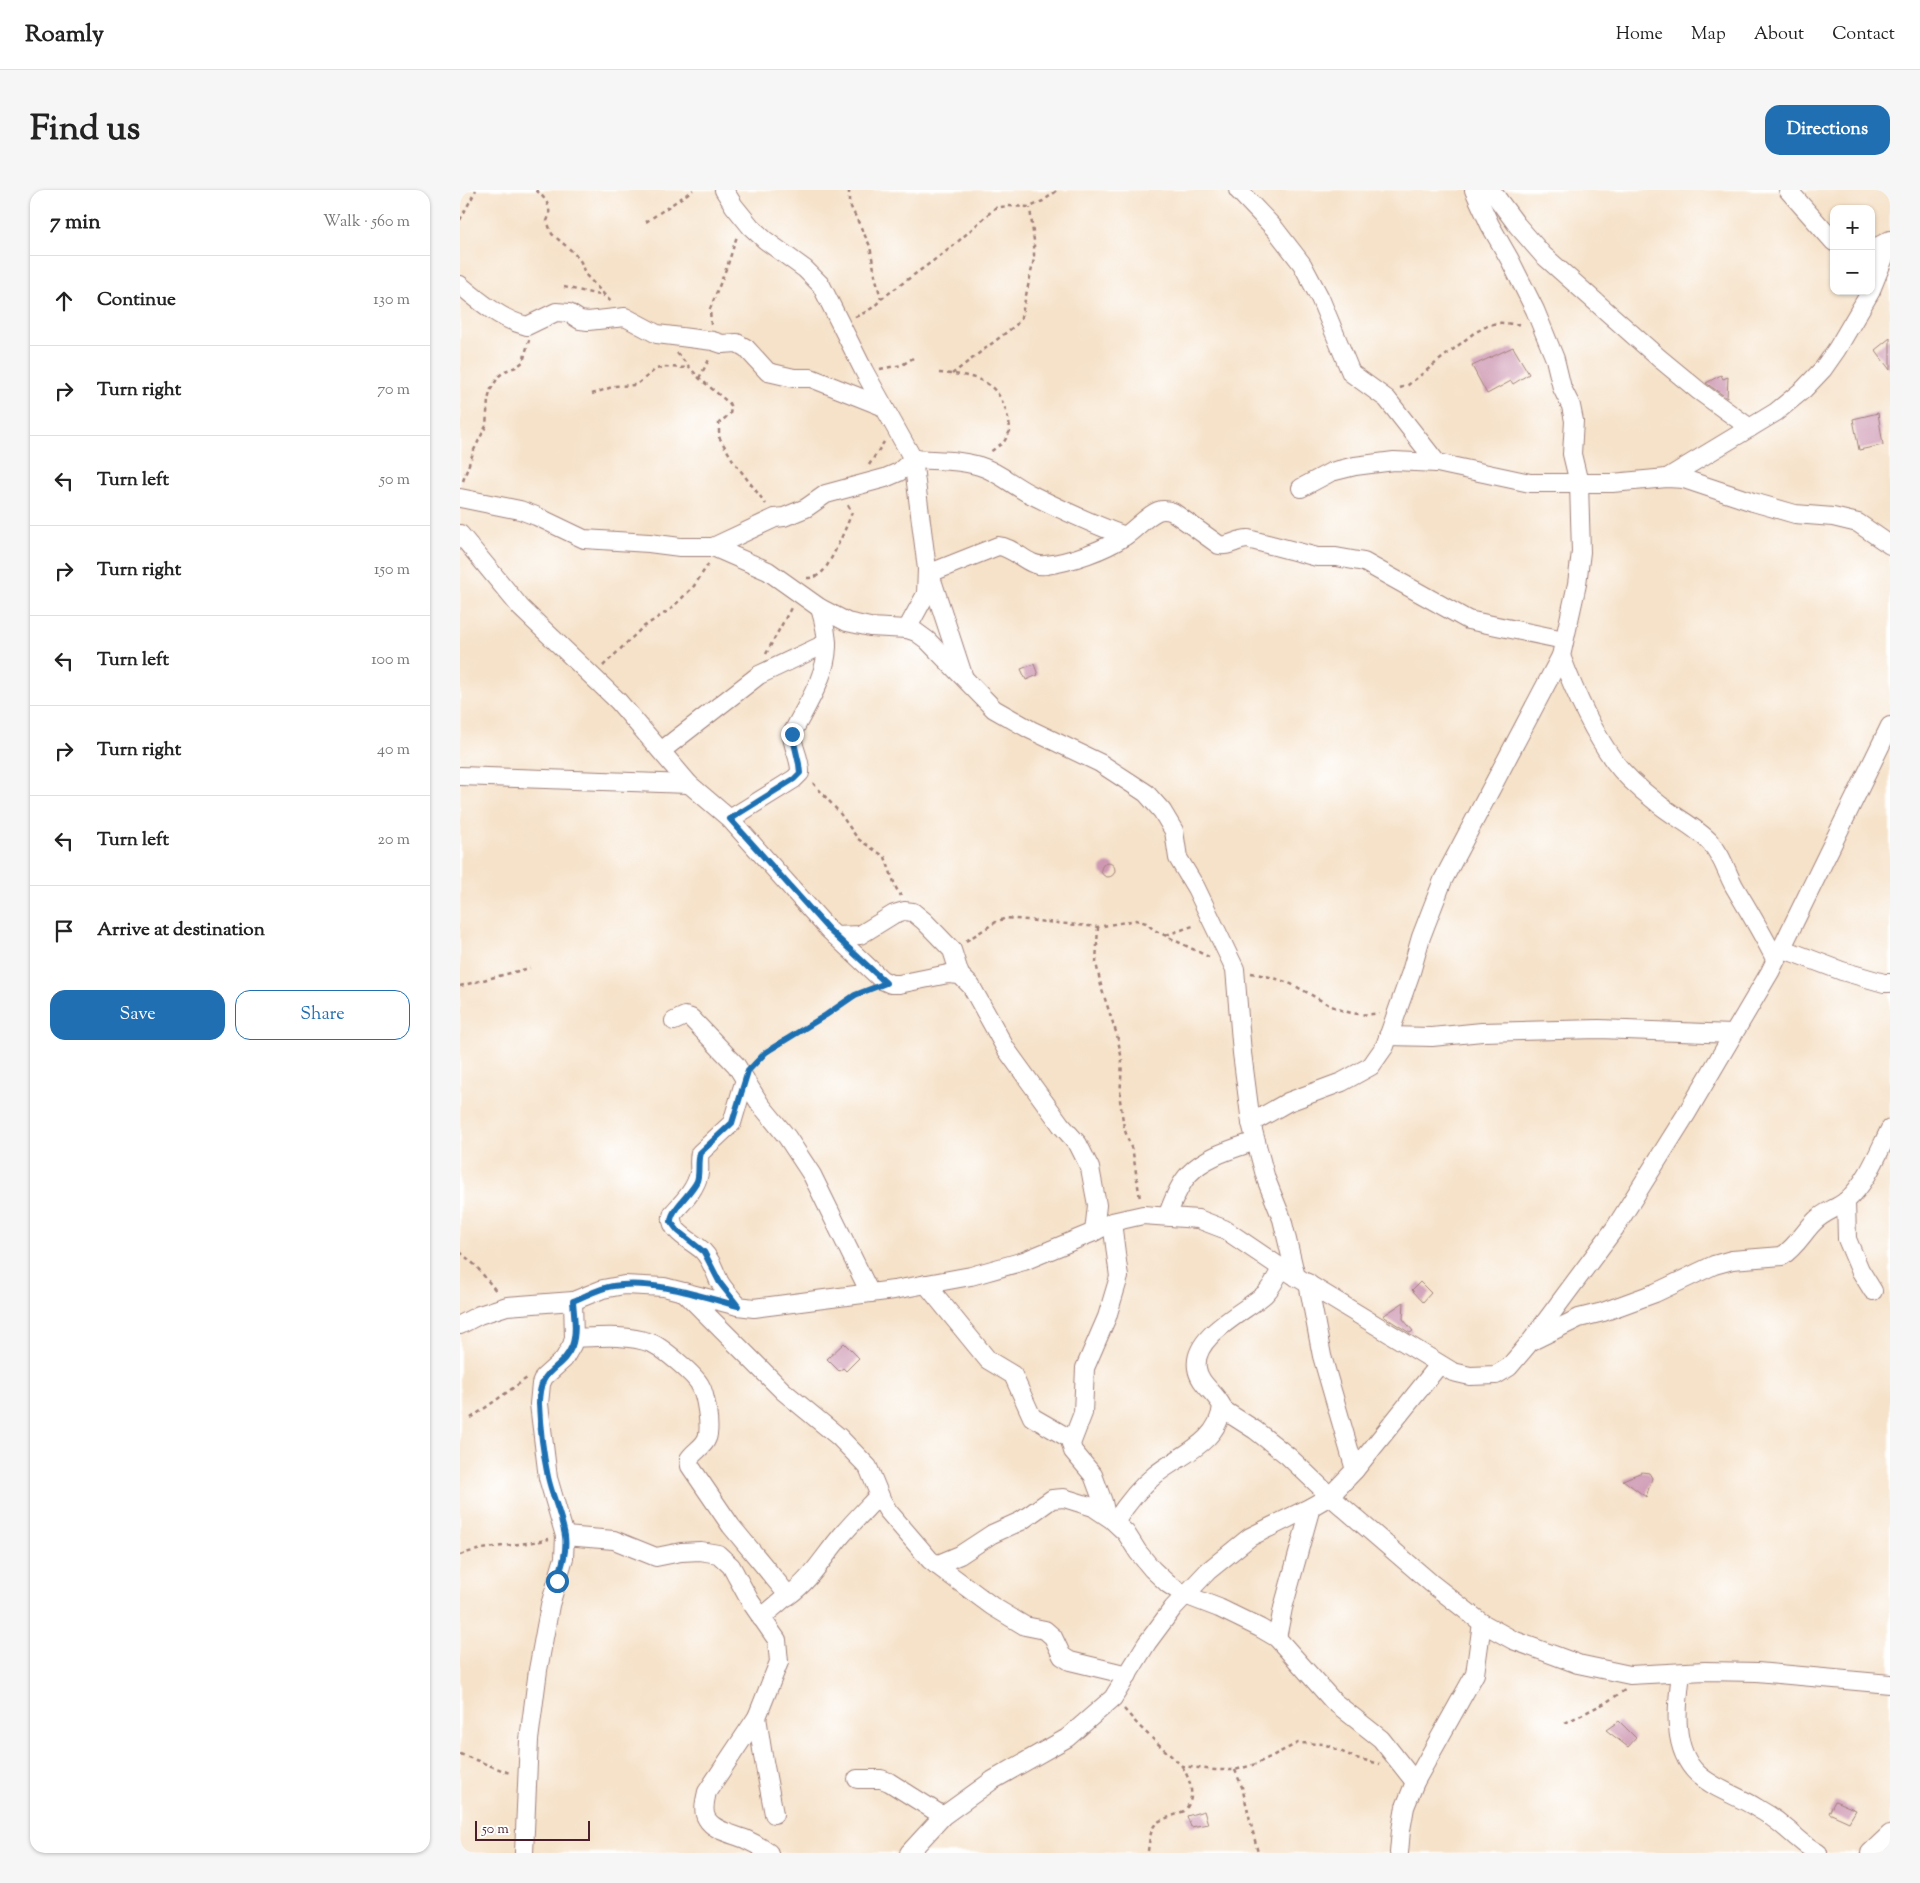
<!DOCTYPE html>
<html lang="en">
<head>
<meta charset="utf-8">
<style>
  :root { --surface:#fff; --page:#f6f6f6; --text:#222; --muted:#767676; --line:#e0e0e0; --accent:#1f6fb2 }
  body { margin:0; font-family:"Sorts Mill Goudy",serif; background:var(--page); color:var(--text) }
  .controls { position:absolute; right:15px; top:15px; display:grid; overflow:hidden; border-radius:10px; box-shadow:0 1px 4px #0004 }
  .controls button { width:45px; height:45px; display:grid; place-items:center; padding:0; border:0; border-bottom:1px solid var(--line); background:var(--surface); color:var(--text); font:25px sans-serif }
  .scale { position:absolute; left:15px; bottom:12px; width:115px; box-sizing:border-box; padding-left:5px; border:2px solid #4a1f2b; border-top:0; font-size:14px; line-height:18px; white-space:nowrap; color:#4a1f2b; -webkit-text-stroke:4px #fff; paint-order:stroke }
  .stop { position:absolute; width:15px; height:15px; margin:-11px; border:4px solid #1f6fb2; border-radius:50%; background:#fff }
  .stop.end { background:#1f6fb2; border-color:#fff; box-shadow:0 1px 5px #0008 }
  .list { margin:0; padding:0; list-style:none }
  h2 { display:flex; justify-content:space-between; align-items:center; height:65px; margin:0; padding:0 20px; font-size:21px }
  h2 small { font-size:16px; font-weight:400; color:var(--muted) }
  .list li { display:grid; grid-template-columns:32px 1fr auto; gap:15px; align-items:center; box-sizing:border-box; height:90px; padding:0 20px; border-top:1px solid var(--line) }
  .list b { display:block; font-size:19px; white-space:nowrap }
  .list em { font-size:16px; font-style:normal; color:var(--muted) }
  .actions { display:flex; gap:10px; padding:15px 20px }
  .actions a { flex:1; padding:11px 0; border:1px solid var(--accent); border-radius:15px; text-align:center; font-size:18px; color:var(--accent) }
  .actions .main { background:var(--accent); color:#fff }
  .icon { flex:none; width:28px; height:28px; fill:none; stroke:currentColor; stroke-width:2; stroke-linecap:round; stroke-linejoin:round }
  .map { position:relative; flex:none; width:1430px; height:1663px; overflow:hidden; border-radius:15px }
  header { display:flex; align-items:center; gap:30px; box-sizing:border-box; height:70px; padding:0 25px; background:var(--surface); border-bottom:1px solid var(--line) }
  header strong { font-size:24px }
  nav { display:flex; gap:28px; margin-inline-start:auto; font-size:18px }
  .intro { display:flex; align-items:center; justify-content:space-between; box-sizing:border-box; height:120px; padding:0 30px }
  h1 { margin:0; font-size:35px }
  .button { padding:12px 22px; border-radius:15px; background:var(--accent); color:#fff; font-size:18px; font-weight:700 }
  main { display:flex; gap:30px; padding:0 30px }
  aside { flex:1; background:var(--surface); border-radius:15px; box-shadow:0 1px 4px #0004 }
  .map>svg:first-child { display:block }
  .building { fill:#ce98b2 }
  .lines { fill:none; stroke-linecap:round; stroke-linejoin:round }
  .minor-casing { stroke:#a0807a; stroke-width:20 }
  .path { stroke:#a0807a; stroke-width:2.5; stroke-dasharray:4 4; stroke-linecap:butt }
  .minor { stroke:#fff; stroke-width:18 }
  .route { stroke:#1f6fb2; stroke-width:6 }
</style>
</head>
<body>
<header>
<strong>Roamly</strong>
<nav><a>Home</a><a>Map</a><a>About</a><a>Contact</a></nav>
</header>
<div class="intro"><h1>Find us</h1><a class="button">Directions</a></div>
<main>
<aside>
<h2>7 min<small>Walk · 560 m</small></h2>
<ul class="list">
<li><svg class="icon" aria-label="ahead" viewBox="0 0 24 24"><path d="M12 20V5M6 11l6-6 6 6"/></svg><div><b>Continue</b></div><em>130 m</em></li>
<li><svg class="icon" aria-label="right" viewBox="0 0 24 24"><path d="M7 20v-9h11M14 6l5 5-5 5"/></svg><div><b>Turn right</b></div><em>70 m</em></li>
<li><svg class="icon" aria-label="left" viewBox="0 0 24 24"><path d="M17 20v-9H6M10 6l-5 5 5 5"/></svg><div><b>Turn left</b></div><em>50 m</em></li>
<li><svg class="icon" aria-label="right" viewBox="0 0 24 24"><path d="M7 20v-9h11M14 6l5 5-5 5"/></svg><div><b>Turn right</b></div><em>150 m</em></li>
<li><svg class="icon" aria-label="left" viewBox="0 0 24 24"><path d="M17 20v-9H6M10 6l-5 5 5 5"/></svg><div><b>Turn left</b></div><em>100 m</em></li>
<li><svg class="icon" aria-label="right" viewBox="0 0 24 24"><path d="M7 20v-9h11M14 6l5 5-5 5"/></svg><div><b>Turn right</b></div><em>40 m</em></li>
<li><svg class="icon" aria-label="left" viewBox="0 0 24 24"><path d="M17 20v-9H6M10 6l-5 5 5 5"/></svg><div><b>Turn left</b></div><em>20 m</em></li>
<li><svg class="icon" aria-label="arrive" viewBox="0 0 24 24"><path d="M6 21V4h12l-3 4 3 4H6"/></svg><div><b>Arrive at destination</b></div></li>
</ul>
<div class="actions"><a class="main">Save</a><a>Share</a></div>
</aside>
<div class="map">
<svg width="1430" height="1663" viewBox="0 0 1430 1663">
  <rect width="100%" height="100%" fill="#fff"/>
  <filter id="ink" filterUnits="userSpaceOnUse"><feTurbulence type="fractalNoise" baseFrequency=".02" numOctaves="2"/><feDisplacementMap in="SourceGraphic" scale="10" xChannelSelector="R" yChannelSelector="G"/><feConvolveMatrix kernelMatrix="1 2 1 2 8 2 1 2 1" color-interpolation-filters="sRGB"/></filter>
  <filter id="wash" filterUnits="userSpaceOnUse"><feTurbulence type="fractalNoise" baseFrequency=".0096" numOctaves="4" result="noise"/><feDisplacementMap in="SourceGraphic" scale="20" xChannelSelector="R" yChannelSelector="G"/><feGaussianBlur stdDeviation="1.12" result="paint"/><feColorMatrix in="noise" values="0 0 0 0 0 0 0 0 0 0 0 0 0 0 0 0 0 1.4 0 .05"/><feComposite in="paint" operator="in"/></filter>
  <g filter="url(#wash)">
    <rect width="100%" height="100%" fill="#f6e2c9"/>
    <g id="blocks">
      <g class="building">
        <polygon points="1430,148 1430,180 1415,160"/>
        <polygon points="1053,157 1069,184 1053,194 1051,191 1027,204 1012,176"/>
        <polygon points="1261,185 1263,189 1268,187 1267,208 1246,193"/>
        <polygon points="1418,223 1423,255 1399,260 1393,229"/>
        <polygon points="574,474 578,485 566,490 561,479"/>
        <circle cx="648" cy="680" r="7"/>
        <polygon points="960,1092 971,1103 963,1112 952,1100"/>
        <polygon points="944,1112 943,1129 953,1141 950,1143 923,1126"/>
        <polygon points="384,1153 399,1168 386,1181 383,1178 379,1181 367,1169"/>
        <polygon points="1182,1282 1189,1283 1192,1288 1186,1307 1163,1290"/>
        <polygon points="1159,1531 1176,1548 1168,1557 1146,1540"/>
        <polygon points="1375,1611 1396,1620 1389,1632 1369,1623"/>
        <polygon points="744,1621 748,1634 731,1637 727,1626"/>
      </g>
    </g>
  </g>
  <g filter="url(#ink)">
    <use href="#blocks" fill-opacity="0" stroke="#a0807a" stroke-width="1"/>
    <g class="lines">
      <defs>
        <g id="minor">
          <polyline points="264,0 274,16 291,37 305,50 345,79 361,95 404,181 453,269 467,379 466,404 447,439"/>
          <polyline points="778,0 815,39 842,74 860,108 891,183 927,209 977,273"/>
          <polyline points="1031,0 1057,35 1083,65 1199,168 1239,201 1290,238"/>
          <polyline points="1328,0 1374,52"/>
          <polyline points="1411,60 1430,50"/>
          <path d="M0 95C20 112 42 130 67 136L96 122 109 123 120 130 128 131 165 127 197 144 253 151 262 154 277 153 286 158 308 182 334 188H351L424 217"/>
          <polyline points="1411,100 1430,53"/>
          <polyline points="1207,288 1316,222 1344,199 1363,179 1377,159 1411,101"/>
          <polyline points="841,298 871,282 895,276 934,271 977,273 1070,293 1152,293 1207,288 1224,289 1293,312 1335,324 1373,327 1398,333 1430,355"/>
          <polyline points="0,308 60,320 76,326 124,349 189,353 220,357 253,357 308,381 360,418 387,432 410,437 447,439 456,442 467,450 534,519 571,540 640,573 686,603 702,621 714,641 718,668 736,698 775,779 782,863 791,933 806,989 822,1029 836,1087"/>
          <polyline points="0,344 61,418 158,511 229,594 270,629 369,740 422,790 431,794 439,794 488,784 500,785 511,796 546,859 601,935 618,954 630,978 637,1015 634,1042"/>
          <path d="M253 357 315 328 324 327 346 318 366 304 425 288 439 282 453 269C476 271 503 269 525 278 540 284 553 295 568 303 600 319 632 334 665 346"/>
          <path d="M467 379 470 383 538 356C555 357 568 378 586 375 610 372 645 360 665 346 676 339 686 326 698 321 704 319 708 320 713 322L759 355C769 357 777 349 788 349L857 367H876L904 372 1008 430 1104 450"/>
          <polyline points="470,384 503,485"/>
          <path d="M1101 466C1115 503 1131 539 1154 571 1165 586 1181 600 1195 611 1212 626 1235 636 1250 652 1262 665 1266 681 1274 696 1288 720 1303 744 1315 769"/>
          <polyline points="201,561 299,485 367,453"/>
          <polyline points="0,586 229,594"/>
          <path d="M270 629 334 589 340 583C341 569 332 557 332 544 345 517 366 488 367 457 367 443 364 431 360 418"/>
          <polyline points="375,746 400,745 434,724 444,721 453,722 464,731 492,760 500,785"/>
          <polyline points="1321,758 1382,781 1424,793 1430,793"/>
          <polyline points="214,831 225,826 231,828 276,875 300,914 327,947 352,985 410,1103"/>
          <polyline points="928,846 972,847 1022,842 1139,839 1273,844"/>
          <polyline points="791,933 828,912 882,892 911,876 925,856 951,782 961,747 983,690 1101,466 1117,394 1121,362 1119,293 1112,264 1114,231 1111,216 1102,198 1095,169 1075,120 1050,70 1030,35 1014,0"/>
          <polyline points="1386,1011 1387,1049 1400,1080 1413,1101"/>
          <path d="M707 1026C713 1012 718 996 729 984 746 966 773 959 796 951"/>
          <polyline points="848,1093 862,1166 895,1280"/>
          <polyline points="466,1094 528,1170 553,1185 572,1227 612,1250"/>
          <polyline points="224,1102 323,1201 379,1247 408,1277 422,1311 428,1321 470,1370 532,1416 565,1436 585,1440 593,1447 602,1466 610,1471 668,1485"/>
          <path d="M278 1116C272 1108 264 1100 259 1091 254 1080 251 1069 242 1060 232 1051 206 1040 213 1023 223 1012 236 999 239 983 240 977 238 970 240 963L272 933 285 889"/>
          <polyline points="0,1135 19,1125 47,1116 113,1111 143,1099 164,1095 204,1097 278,1116 294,1118 434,1100 511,1086 564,1071 634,1042 652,1032 683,1025 738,1029 764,1039 817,1075 993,1182 1010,1186 1036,1185 1049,1177 1071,1151 1155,1038 1227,923 1310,782 1430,536"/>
          <path d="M114 1148C138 1147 168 1144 191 1153 202 1157 235 1185 240 1195 246 1205 251 1238 247 1248 244 1257 234 1261 229 1269L230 1276 271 1336 328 1405 301 1428"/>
          <path d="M1074 1150 1119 1128 1143 1122 1195 1103 1254 1075 1272 1070 1322 1066C1336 1057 1343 1043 1354 1032 1363 1022 1376 1019 1386 1011 1407 993 1418 963 1430 939"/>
          <polyline points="762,1219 795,1240 828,1266 870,1306 971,1393 1022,1433 1053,1450 1118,1474 1170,1485 1245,1481 1297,1482 1430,1494"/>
          <polyline points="646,1325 643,1312 633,1285 613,1261 611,1254 623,1223 625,1178 647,1127 659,1087 652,1032"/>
          <path d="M655 1332C666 1315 679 1298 695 1285 719 1265 759 1253 762 1216 755 1202 739 1194 737 1178 732 1146 785 1122 805 1104 812 1097 817 1087 821 1078"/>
          <path d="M105 1346 154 1350 196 1367 221 1362 240 1361 258 1364 271 1376 290 1411 317 1450 319 1472 297 1527 247 1602C245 1611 242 1621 247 1629 254 1641 273 1644 285 1649 294 1653 301 1657 309 1663"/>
          <polyline points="476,1375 500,1365 532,1344 561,1331 592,1309 604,1308 633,1317 651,1329 666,1343 678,1362 692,1379 708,1394 725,1405 759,1418 800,1438 817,1448 873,1511 921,1549 955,1592"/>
          <path d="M328 1406C351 1390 364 1366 382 1345 394 1331 407 1318 419 1305"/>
          <polyline points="817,1448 823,1418 851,1317"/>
          <path d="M1221 1483C1217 1515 1211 1559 1238 1584 1254 1599 1279 1606 1297 1618 1308 1624 1319 1632 1328 1640 1340 1650 1344 1655 1358 1663"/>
          <polyline points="297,1527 303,1566 314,1624"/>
          <polyline points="397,1589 421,1589 429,1592 483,1626"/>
          <polyline points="64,1663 69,1550 78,1480 90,1415 104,1368 105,1346 88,1288 79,1214 81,1194 84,1187 104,1169 112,1155 114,1148 113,1111"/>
          <polyline points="449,1663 483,1626 533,1590 607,1548 653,1508 687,1453 713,1418 748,1381 790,1347 851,1317 870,1306 895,1280 979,1175"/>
          <polyline points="939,1663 941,1640 945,1617 955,1592 1015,1484 1022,1433"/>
          <polyline points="1410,1663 1430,1644"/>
        </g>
      </defs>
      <use href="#minor" class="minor-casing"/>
      <g class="path">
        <path d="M76 0C86 9 93 18 87 31L92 44 113 62 121 72 125 84 152 113"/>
        <polyline points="389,0 389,13 410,56 415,85 421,109"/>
        <polyline points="0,30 16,0"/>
        <polyline points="186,32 233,0"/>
        <polyline points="104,97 144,106"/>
        <path d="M395 127C405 123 414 118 421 109L492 57 535 18 547 16 570 17 583 11 598 0"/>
        <polyline points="251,135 250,119 268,74 277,46"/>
        <polyline points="217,163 239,188 269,213 271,218 270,224 259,233 259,247 274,272 306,314"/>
        <polyline points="420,179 442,175 453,168"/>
        <path d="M479 183C511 185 536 188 546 221 548 228 550 234 550 241L544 252 530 262"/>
        <polyline points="492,184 556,135 561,128 574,69 574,51 570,18"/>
        <polyline points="239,188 250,168"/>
        <path d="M940 198 948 195 1014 143C1022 139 1029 134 1038 133 1046 132 1055 136 1063 133"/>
        <polyline points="132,204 155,196 176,195 196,179 206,177 228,178"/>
        <polyline points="409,275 424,252"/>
        <polyline points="3,291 14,260 26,236 28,210 31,199 39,186 45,181 56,177 63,172 69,150"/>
        <path d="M347 388C354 388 359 386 364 380 372 370 388 334 392 322L388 315"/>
        <polyline points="306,464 332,416"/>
        <polyline points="143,476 183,437 211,419 234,396 249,373"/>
        <polyline points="353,593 379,622 398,649 425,667 436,698 441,706"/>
        <polyline points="638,737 636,773 642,800 657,845 662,870 660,910 664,938 673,963 680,1009"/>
        <polyline points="706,745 736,735"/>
        <polyline points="506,751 536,732 546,728 638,737 676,730 686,733 694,740 751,768"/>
        <path d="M791 783C806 786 821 789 835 796 863 810 885 830 919 823"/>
        <polyline points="0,796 70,778"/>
        <path d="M294 874C315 854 341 841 365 826 380 816 392 806 409 800"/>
        <polyline points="0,1062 16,1076 37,1102"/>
        <polyline points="11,1228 67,1188"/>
        <path d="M0 1365C26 1355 61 1356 89 1349"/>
        <polyline points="664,1519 679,1536 722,1576 755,1580 775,1580 796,1574 838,1553 864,1554 896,1568 920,1574"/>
        <polyline points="1105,1533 1145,1513 1165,1500"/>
        <polyline points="0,1564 52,1584"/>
        <polyline points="775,1580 782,1597 798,1663"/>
        <path d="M688 1661C692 1626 696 1634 724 1621 737 1608 730 1589 722 1576"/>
      </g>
      <use href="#minor" class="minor"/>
    </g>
  </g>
  <g class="lines" filter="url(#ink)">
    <path class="route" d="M97 1391C102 1376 107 1362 105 1346 102 1326 92 1306 88 1287 83 1263 80 1238 79 1214 79 1175 101 1183 112 1156 117 1143 114 1125 113 1111 126 1106 139 1098 153 1096 191 1089 241 1106 278 1116L260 1093 244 1062 218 1041 211 1032C210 1020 231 1004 237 991 240 982 237 973 240 963L272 933 288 881 306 862 366 825 395 805 426 793 369 740 270 629 334 589 340 583 339 574 332 544"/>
  </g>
</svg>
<div class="controls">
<button>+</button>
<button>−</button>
</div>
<div class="scale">50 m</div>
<div class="stop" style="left:97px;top:1391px"></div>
<div class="stop end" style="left:332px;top:544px"></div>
</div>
</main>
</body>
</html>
